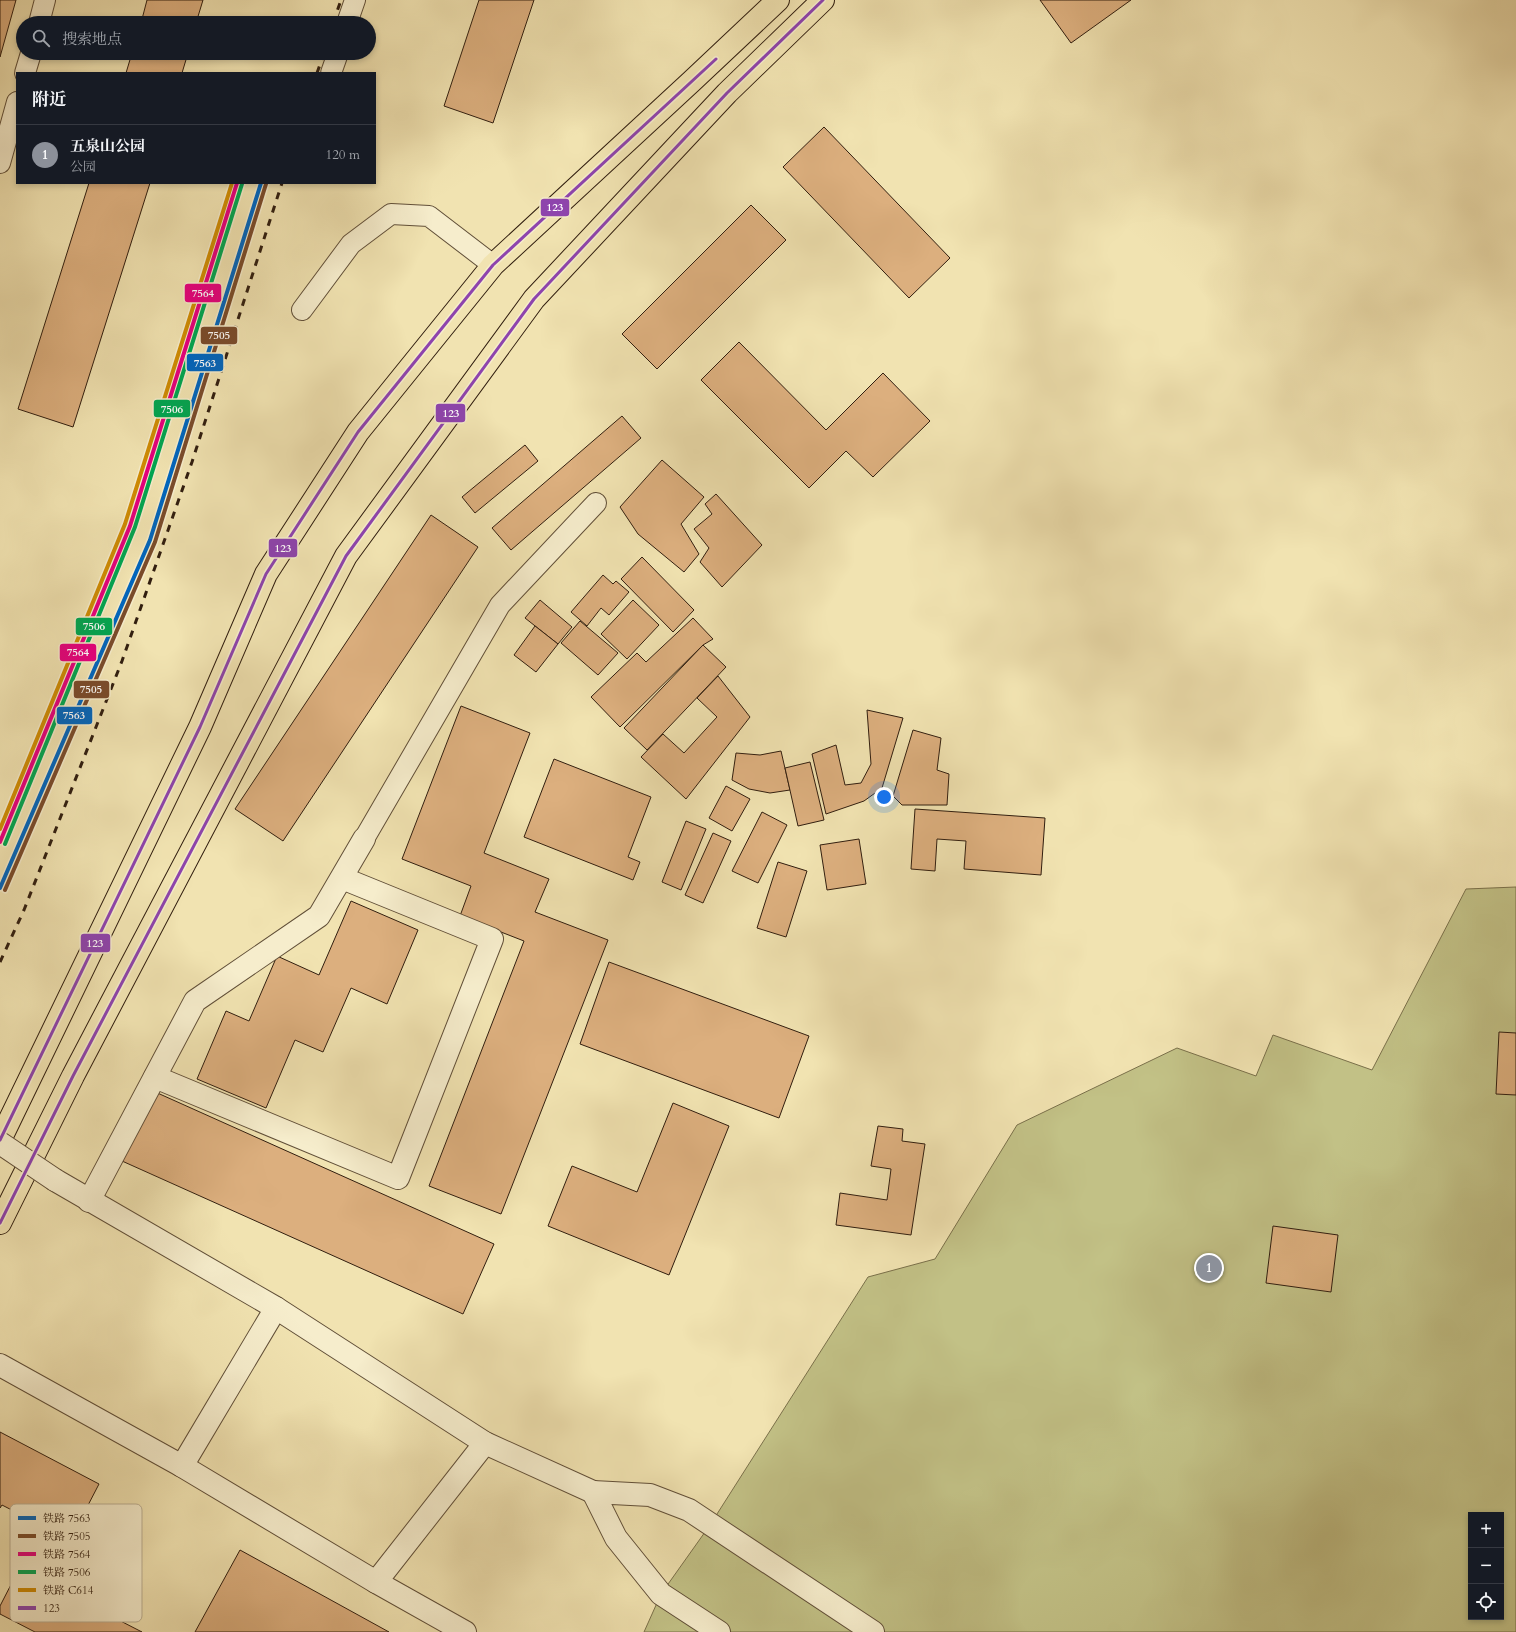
<!DOCTYPE html>
<html lang="zh">
<head>
<meta charset="utf-8">
<style>
  :root { --surface:#171b24; --page:#20242c; --text:#f1f3f6; --muted:#9ea1a6; --line:#363941; --accent:#8c9099 }
  body { margin:0; font-family:Cardo,"Noto Serif SC",serif; background:var(--page); color:var(--text) }
  .controls { position:absolute; right:12px; bottom:12px; display:grid; overflow:hidden; border-radius:0px; box-shadow:0 2px 6px #0003 }
  .controls button { width:36px; height:36px; display:grid; place-items:center; padding:0; border:0; border-bottom:1px solid var(--line); background:var(--surface); color:var(--text); font:20px sans-serif }
  .you { position:absolute; left:884px; top:797px; width:14px; height:14px; margin:-10px; border:3px solid #fff; border-radius:50%; background:#1a73e8; box-shadow:0 0 0 6px #1a73e833 }
  .badge { display:grid; place-items:center; width:26px; height:26px; border-radius:50%; background:var(--accent); color:#fff; font-size:13px; font-weight:700 }
  .pin { position:absolute; translate:-50% -50%; border:2px solid #fff; box-shadow:0 1px 4px #0006 }
  .list { margin:0; padding:0; list-style:none }
  h2 { display:flex; justify-content:space-between; align-items:center; height:52px; margin:0; padding:0 16px; font-size:17px }
  h2 small { font-size:13px; font-weight:400; color:var(--muted) }
  .list li { display:grid; grid-template-columns:26px 1fr auto; gap:12px; align-items:center; box-sizing:border-box; height:60px; padding:0 16px; border-top:1px solid var(--line) }
  .list b { display:block; font-size:15px; white-space:nowrap }
  .list p { margin:0; font-size:13px; white-space:nowrap; color:var(--muted) }
  .list em { font-size:13px; font-style:normal; color:var(--muted) }
  .icon { flex:none; width:22px; height:22px; fill:none; stroke:currentColor; stroke-width:2; stroke-linecap:round; stroke-linejoin:round }
  .map { position:relative; flex:none; width:1516px; height:1632px; overflow:hidden }
  .search { position:absolute; background:var(--surface); box-shadow:0 2px 6px #0003; left:16px; top:16px; width:360px; height:44px; display:flex; align-items:center; gap:10px; box-sizing:border-box; padding:0 14px; border-radius:22px; color:var(--muted); font-size:15px }
  .panel { position:absolute; background:var(--surface); box-shadow:0 2px 6px #0003; left:16px; top:72px; width:360px; height:112px; border-radius:0px }
  .map>svg:first-child { display:block }
  .green { fill:#c2c186; stroke:#7a704a; fill-rule:evenodd }
  .building { fill:#dcaf7e; stroke:#311e0f }
  .lines { fill:none; stroke-linecap:round; stroke-linejoin:round }
  .service-casing { stroke:#614f38; stroke-width:22 }
  .pedestrian-casing { stroke:#614f38; stroke-width:24 }
  .minor-casing { stroke:#614f38; stroke-width:24 }
  .trunk-casing { stroke:#311e0f; stroke-width:24 }
  .service { stroke:#f6edcc; stroke-width:20 }
  .pedestrian { stroke:#f6edcc; stroke-width:22 }
  .minor { stroke:#f6edcc; stroke-width:22 }
  .trunk { stroke:#f1e3b1; stroke-width:22 }
  .rail { stroke:#311e0f; stroke-width:3; stroke-dasharray:7 7; stroke-linecap:butt }
  .pedestrian-bridge-casing { stroke:#614f38; stroke-width:24; stroke-linecap:butt }
  .pedestrian-bridge { stroke:#f6edcc; stroke-width:22 }
  .bus-1-casing { stroke:#f6edcc; stroke-width:6 }
  .bus-1 { stroke:#8e44ad; stroke-width:3 }
  .rail-1-casing { stroke:#f6edcc; stroke-width:7 }
  .rail-2-casing { stroke:#f6edcc; stroke-width:7 }
  .rail-3-casing { stroke:#f6edcc; stroke-width:7 }
  .rail-4-casing { stroke:#f6edcc; stroke-width:7 }
  .rail-5-casing { stroke:#f6edcc; stroke-width:7 }
  .rail-1 { stroke:#0065bd; stroke-width:4 }
  .rail-2 { stroke:#7a4b2a; stroke-width:4 }
  .rail-3 { stroke:#e5007d; stroke-width:4 }
  .rail-4 { stroke:#00a651; stroke-width:4 }
  .rail-5 { stroke:#cf8b03; stroke-width:4 }
  .key { fill:#f6edcc; stroke:#bbaf93; stroke-width:1 }
  .key-label { font-size:11px; fill:#311e0f }
  .line-badge { stroke:#f6edcc; stroke-width:1.5 }
  .badge-label { font-size:11px; text-anchor:middle; font-weight:bold; fill:#fff }
</style>
</head>
<body>
<div class="map">
<svg width="1516" height="1632" viewBox="0 0 1516 1632">
  <rect width="100%" height="100%" fill="#f1e3b1"/>
  <filter id="stains"><feTurbulence type="fractalNoise" baseFrequency=".005" numOctaves="4"/><feColorMatrix values="0 0 0 0 .2 0 0 0 0 .09 0 0 0 0 .02 0 0 0 .5 -.17"/></filter>
  <radialGradient id="worn" r=".72"><stop offset=".6" stop-color="#630" stop-opacity="0"/><stop offset="1" stop-color="#630" stop-opacity=".3"/></radialGradient>
  <path class="green" d="M1516 887V1632H644L661 1594 710 1525 868 1277 935 1259 1017 1125 1177 1048 1256 1076 1273 1035 1372 1070 1466 889ZM1471 1515H1501V1617H1471Z"/>
  <g class="building">
    <polygon points="0,0 16,0 0,57"/>
    <polygon points="147,0 203,0 196,23 141,23"/>
    <polygon points="479,0 534,0 493,123 444,106"/>
    <polygon points="1040,0 1131,0 1071,43"/>
    <polygon points="132,53 188,53 182,73 126,73"/>
    <polygon points="824,127 950,258 909,298 783,167"/>
    <polygon points="89,183 150,183 73,427 18,409"/>
    <polygon points="751,205 786,240 657,369 622,334"/>
    <polygon points="739,342 826,430 883,373 930,421 873,477 846,451 809,488 701,380"/>
    <polygon points="622,416 641,438 511,550 492,528"/>
    <polygon points="525,445 538,461 475,513 462,497"/>
    <polygon points="662,460 704,497 681,524 699,554 684,572 638,534 620,507"/>
    <polygon points="716,494 762,545 722,587 700,562 709,548 694,529 712,514 705,504"/>
    <polygon points="431,515 478,547 283,841 235,809"/>
    <polygon points="642,557 694,610 673,632 621,579"/>
    <polygon points="603,575 613,584 616,581 629,592 609,615 601,608 587,626 571,612"/>
    <polygon points="540,600 572,627 558,644 525,618"/>
    <polygon points="633,600 659,625 627,659 601,634"/>
    <polygon points="693,618 713,639 703,645 620,727 591,697 637,653 646,662"/>
    <polygon points="580,621 618,653 598,675 561,643"/>
    <polygon points="535,626 558,644 536,672 514,655"/>
    <polygon points="703,645 726,667 647,750 624,728"/>
    <polygon points="718,676 750,717 686,799 641,757 663,734 684,753 717,717 697,698"/>
    <polygon points="461,706 530,733 484,853 549,879 535,912 608,940 501,1214 429,1186 524,941 460,916 471,886 402,859"/>
    <polygon points="867,710 903,718 882,788 864,801 826,814 812,754 836,745 845,785 861,783 871,764"/>
    <polygon points="913,730 941,738 937,770 949,774 947,805 902,805 893,796"/>
    <polygon points="781,751 790,790 770,793 749,789 732,780 736,753 760,755"/>
    <polygon points="554,759 651,797 628,857 640,862 633,880 524,837"/>
    <polygon points="810,762 824,820 798,826 785,768"/>
    <polygon points="726,786 750,799 732,831 709,818"/>
    <polygon points="915,809 1045,818 1041,875 964,869 966,841 937,839 935,871 911,869"/>
    <polygon points="762,812 787,825 758,883 732,871"/>
    <polygon points="686,821 706,829 681,890 662,882"/>
    <polygon points="713,833 731,841 703,903 685,895"/>
    <polygon points="859,839 866,884 827,890 820,845"/>
    <polygon points="778,862 807,871 786,937 757,928"/>
    <polygon points="351,901 418,930 387,1004 351,988 323,1052 295,1040 266,1108 197,1079 226,1011 249,1021 277,956 319,975"/>
    <polygon points="609,962 809,1036 779,1118 580,1044"/>
    <polygon points="1499,1032 1516,1033 1516,1095 1496,1094"/>
    <polygon points="153,1091 494,1244 463,1314 122,1161"/>
    <polygon points="673,1103 729,1126 669,1275 548,1226 572,1166 637,1192"/>
    <polygon points="878,1126 903,1129 902,1141 925,1144 911,1235 836,1225 840,1193 887,1200 891,1169 871,1166"/>
    <polygon points="1273,1226 1338,1235 1331,1292 1266,1283"/>
    <polygon points="0,1432 99,1484 70,1540 2,1505 0,1508"/>
    <polygon points="240,1550 389,1632 195,1632"/>
    <polygon points="19,1569 142,1632 35,1632 0,1614 0,1606"/>
  </g>
  <g class="lines">
    <defs>
      <g id="service">
        <polyline points="39,23 45,0"/>
        <polyline points="347,23 355,0"/>
        <polyline points="25,73 31,53"/>
        <polyline points="331,73 338,53"/>
        <polyline points="0,163 17,102"/>
        <polyline points="302,310 351,244 391,214 429,216 493,265"/>
        <polyline points="364,839 500,605 596,503"/>
      </g>
      <g id="pedestrian">
        <polyline points="55,1180 276,1308 485,1443 593,1492"/>
        <polyline points="0,1365 182,1466 376,1582 485,1443"/>
        <polyline points="182,1466 276,1308"/>
        <polyline points="376,1582 465,1632"/>
        <polyline points="719,1632 661,1594 616,1538 593,1492 650,1495 689,1510 873,1632"/>
      </g>
      <g id="minor">
        <polyline points="155,1077 398,1178 492,939 342,878"/>
        <polyline points="89,1201 195,1001 319,916 364,839"/>
      </g>
      <g id="trunk">
        <polyline points="0,1140 200,727 266,574 358,432 493,265 692,81 778,0"/>
        <polyline points="0,1223 73,1076 346,556 534,299 727,93 823,0"/>
      </g>
    </defs>
    <use href="#service" class="service-casing"/>
    <use href="#pedestrian" class="pedestrian-casing"/>
    <use href="#minor" class="minor-casing"/>
    <use href="#trunk" class="trunk-casing"/>
    <use href="#service" class="service"/>
    <use href="#pedestrian" class="pedestrian"/>
    <use href="#minor" class="minor"/>
    <use href="#trunk" class="trunk"/>
    <g class="rail">
      <polyline points="333,23 341,0"/>
      <polyline points="317,73 324,53"/>
      <polyline points="0,962 24,910 122,661 192,462 282,183"/>
    </g>
    <defs>
      <polyline id="pedestrian-bridge" points="0,1143 55,1180"/>
    </defs>
    <use href="#pedestrian-bridge" class="pedestrian-bridge-casing"/>
    <use href="#pedestrian-bridge" class="pedestrian-bridge"/>
    <defs>
      <g id="bus-1">
        <polyline points="0,1140 200,727 266,574 358,432 493,265 716,59"/>
        <polyline points="0,1223 73,1076 346,556 534,299 727,93 823,0"/>
      </g>
    </defs>
    <use href="#bus-1" class="bus-1-casing"/>
    <use href="#bus-1" class="bus-1"/>
    <defs>
      <polyline id="rail-1" points="0,888 150,540 261,183"/>
      <polyline id="rail-2" points="5,890 155,542 266,184"/>
      <polyline id="rail-3" points="0,842 130,526 237,183"/>
      <polyline id="rail-4" points="5,844 135,527 242,184"/>
      <polyline id="rail-5" points="0,829 125,524 232,183"/>
    </defs>
    <use href="#rail-1" class="rail-1-casing"/>
    <use href="#rail-2" class="rail-2-casing"/>
    <use href="#rail-3" class="rail-3-casing"/>
    <use href="#rail-4" class="rail-4-casing"/>
    <use href="#rail-5" class="rail-5-casing"/>
    <use href="#rail-1" class="rail-1"/>
    <use href="#rail-2" class="rail-2"/>
    <use href="#rail-3" class="rail-3"/>
    <use href="#rail-4" class="rail-4"/>
    <use href="#rail-5" class="rail-5"/>
  </g>
  <rect x="10" y="1504" width="132" height="118" rx="6" class="key"/>
  <rect x="18" y="1516" width="18" height="4" fill="#0065bd"/>
  <rect x="18" y="1534" width="18" height="4" fill="#7a4b2a"/>
  <rect x="18" y="1552" width="18" height="4" fill="#e5007d"/>
  <rect x="18" y="1570" width="18" height="4" fill="#00a651"/>
  <rect x="18" y="1588" width="18" height="4" fill="#cf8b03"/>
  <rect x="18" y="1606" width="18" height="4" fill="#8e44ad"/>
  <g class="key-label">
    <text x="43" y="1522">铁路 7563</text>
    <text x="43" y="1540">铁路 7505</text>
    <text x="43" y="1558">铁路 7564</text>
    <text x="43" y="1576">铁路 7506</text>
    <text x="43" y="1594">铁路 C614</text>
    <text x="43" y="1612">123</text>
  </g>
  <g class="line-badge">
    <rect x="540" y="198" width="30" height="19" rx="4" fill="#8e44ad"/>
    <rect x="184" y="283" width="38" height="20" rx="4" fill="#e5007d"/>
    <rect x="200" y="326" width="38" height="19" rx="4" fill="#7a4b2a"/>
    <rect x="186" y="353" width="38" height="19" rx="4" fill="#0065bd"/>
    <rect x="153" y="399" width="38" height="19" rx="4" fill="#00a651"/>
    <rect x="435" y="403" width="31" height="20" rx="4" fill="#8e44ad"/>
    <rect x="268" y="538" width="30" height="20" rx="4" fill="#8e44ad"/>
    <rect x="75" y="617" width="38" height="19" rx="4" fill="#00a651"/>
    <rect x="59" y="643" width="38" height="19" rx="4" fill="#e5007d"/>
    <rect x="73" y="680" width="37" height="19" rx="4" fill="#7a4b2a"/>
    <rect x="56" y="706" width="37" height="19" rx="4" fill="#0065bd"/>
    <rect x="80" y="933" width="31" height="20" rx="4" fill="#8e44ad"/>
  </g>
  <g class="badge-label">
    <text x="555" y="211">123</text>
    <text x="203" y="297">7564</text>
    <text x="219" y="339">7505</text>
    <text x="205" y="367">7563</text>
    <text x="172" y="413">7506</text>
    <text x="451" y="417">123</text>
    <text x="283" y="552">123</text>
    <text x="94" y="630">7506</text>
    <text x="78" y="656">7564</text>
    <text x="91" y="693">7505</text>
    <text x="74" y="719">7563</text>
    <text x="95" y="947">123</text>
  </g>
  <rect width="100%" height="100%" filter="url(#stains)"/>
  <rect width="100%" height="100%" fill="url(#worn)"/>
</svg>
<div class="controls">
<button>+</button>
<button>−</button>
<button><svg class="icon" aria-label="locate" viewBox="0 0 24 24"><circle cx="12" cy="12" r="6"/><path d="M12 2v4M12 18v4M2 12h4M18 12h4"/></svg></button>
</div>
<div class="you"></div>
<div class="pin badge" style="left:1209px;top:1268px">1</div>
<div class="search"><svg class="icon" aria-label="search" viewBox="0 0 24 24"><circle cx="10" cy="10" r="6"/><path d="M15 15l6 6"/></svg>搜索地点</div>
<section class="panel">
<h2>附近<small></small></h2>
<ul class="list">
<li><span class="badge">1</span><div><b>五泉山公园</b><p>公园</p></div><em>120 m</em></li>
</ul>
</section>
</div>
</body>
</html>
